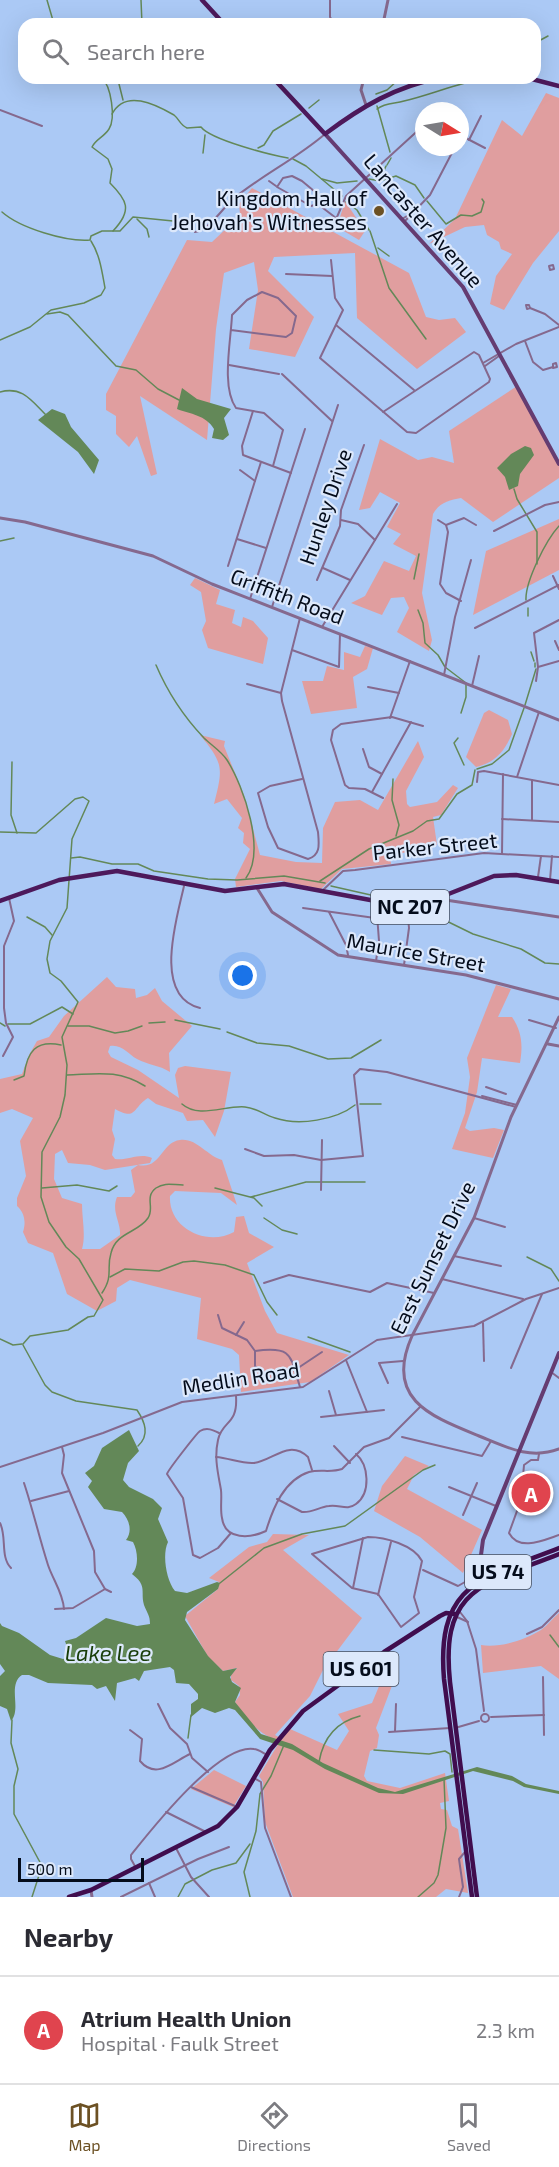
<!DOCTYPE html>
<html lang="en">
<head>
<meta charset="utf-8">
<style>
  :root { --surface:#fff; --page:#f7f7f7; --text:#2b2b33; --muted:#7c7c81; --line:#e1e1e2; --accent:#6c5124 }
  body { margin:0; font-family:"Exo 2",sans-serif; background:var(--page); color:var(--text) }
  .compass { position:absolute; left:415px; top:102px; width:54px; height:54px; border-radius:50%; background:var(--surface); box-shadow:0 6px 24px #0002; rotate:101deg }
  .scale { position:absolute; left:18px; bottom:15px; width:126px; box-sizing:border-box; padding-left:6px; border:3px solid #040c1b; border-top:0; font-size:16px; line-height:21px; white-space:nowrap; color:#040c1b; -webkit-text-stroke:4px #dce8fb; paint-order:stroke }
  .you { position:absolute; left:243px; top:976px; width:21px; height:21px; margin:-15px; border:4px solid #fff; border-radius:50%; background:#1a73e8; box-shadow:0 0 0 9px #1a73e833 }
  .badge { display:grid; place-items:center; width:39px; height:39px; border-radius:50%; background:var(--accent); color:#fff; font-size:20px; font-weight:700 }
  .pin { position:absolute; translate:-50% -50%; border:3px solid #fff; box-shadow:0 2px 6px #0006 }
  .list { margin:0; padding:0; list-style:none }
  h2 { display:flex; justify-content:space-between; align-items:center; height:78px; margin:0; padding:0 24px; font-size:26px }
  h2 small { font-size:20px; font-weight:400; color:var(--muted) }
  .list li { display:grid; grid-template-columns:39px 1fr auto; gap:18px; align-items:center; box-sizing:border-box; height:108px; padding:0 24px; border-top:2px solid var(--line) }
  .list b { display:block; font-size:22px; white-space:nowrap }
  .list p { margin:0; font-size:20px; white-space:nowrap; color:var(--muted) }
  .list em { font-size:20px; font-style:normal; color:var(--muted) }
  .icon { flex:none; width:33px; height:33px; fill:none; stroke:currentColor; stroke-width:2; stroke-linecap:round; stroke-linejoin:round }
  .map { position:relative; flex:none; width:559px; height:1897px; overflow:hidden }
  .search { position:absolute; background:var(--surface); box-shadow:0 6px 24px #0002; left:18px; right:18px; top:18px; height:66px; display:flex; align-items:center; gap:15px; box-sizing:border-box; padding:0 21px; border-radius:18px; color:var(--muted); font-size:22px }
  .sheet { height:186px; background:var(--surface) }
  nav { display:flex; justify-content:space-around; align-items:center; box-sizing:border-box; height:84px; border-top:2px solid var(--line); background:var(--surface); font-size:16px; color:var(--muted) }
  nav a { display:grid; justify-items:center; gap:3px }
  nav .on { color:var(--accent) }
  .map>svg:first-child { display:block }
  .green { fill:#e09e9f }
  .water { fill:#638858 }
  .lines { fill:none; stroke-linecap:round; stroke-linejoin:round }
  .stream { stroke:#638858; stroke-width:1.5 }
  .minor { stroke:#85698e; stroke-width:2 }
  .tertiary { stroke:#85698e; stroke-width:3 }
  .secondary { stroke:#653c71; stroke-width:4 }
  .primary { stroke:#4d195b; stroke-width:4.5 }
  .trunk { stroke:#400d4e; stroke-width:4.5 }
  .poi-dot { fill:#6c5124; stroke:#dce8fb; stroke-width:2 }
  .labels { text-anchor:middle; stroke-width:4.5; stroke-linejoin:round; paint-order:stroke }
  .shield { fill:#dce8fb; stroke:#454e5e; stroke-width:1.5 }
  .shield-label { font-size:20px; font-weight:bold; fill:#040c1b }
  .poi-label { font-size:21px; fill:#040c1b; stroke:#dce8fb; text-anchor:end }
  .street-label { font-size:21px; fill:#040c1b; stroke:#dce8fb }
  .water-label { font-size:22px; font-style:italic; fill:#183d09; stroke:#dce8fb }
</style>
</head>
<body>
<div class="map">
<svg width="559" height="1897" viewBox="0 0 559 1897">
  <rect width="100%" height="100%" fill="#abc9f5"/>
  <g class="green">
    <polygon points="546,93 559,98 559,231 533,263 504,310 490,304 496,276 512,254 501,249 499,242 487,235 484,225 465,227 429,244 455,219 502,120 522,136"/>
    <polygon points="252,188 409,273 426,317 439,320 455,318 466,332 417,369 357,318 355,253 274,257 268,271 314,317 295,357 249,349 258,290 254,262 224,273 216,329 207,440 140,396 157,474 151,476 137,436 129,447 116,434 116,416 106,410 106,394 187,240 212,242 229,226 241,224 239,204"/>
    <polygon points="345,201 365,231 359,240 337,227"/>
    <path d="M517 386 559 465V478L493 522 461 498C449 500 439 503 433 514L422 593 432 640 429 651 397 632 409 608 404 597 391 598 382 615 351 603 365 596 384 561 409 571 416 556 393 544 401 534 387 527 400 503 380 492 370 508 359 510 380 439 418 460 432 457 454 463 449 431Z"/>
    <polygon points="559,519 559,570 473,615 486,551"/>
    <polygon points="195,578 220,590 216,604 235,610 232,623 241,627 243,617 253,621 268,638 263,664 208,648 202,630 206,621 201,592 190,585"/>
    <polygon points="365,646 373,648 367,669 353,677 357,708 311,714 302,681 323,681 327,666 344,670 344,652 360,657"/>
    <path d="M489 710 508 720 512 734C504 752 496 762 476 767L466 757 484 713Z"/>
    <path d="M200 735 225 741 224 746 244 795 260 855 296 862 322 863 323 828 335 802 360 800 378 810 418 741 424 757 406 791 407 804 410 807 437 802 453 785 458 788 441 815 433 817 437 845 390 856 391 864 342 869 321 889 281 881 236 887 235 879 250 849 243 843 244 833 238 828 242 818 227 799 214 804C223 768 224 764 200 735Z"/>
    <path d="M107 977 116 987 135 989 136 998 147 995 155 988 162 1001 192 1026 169 1053 170 1072C159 1065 148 1065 137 1059 128 1054 122 1044 110 1046L108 1052 111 1057 138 1070 179 1098 175 1075 178 1068 185 1066 231 1072 224 1111 215 1137 203 1120 187 1121 183 1113 156 1104 148 1098C132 1108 137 1121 115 1109L112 1130 115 1139 112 1155 115 1159C128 1161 139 1152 152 1158L150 1163 105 1170 90 1165 68 1163 62 1150 55 1154 54 1179 62 1198 82 1204C82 1219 86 1235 82 1249H100L120 1235C121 1222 111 1212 117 1197H131L135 1192 131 1170 138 1165C161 1170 161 1142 180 1140 197 1138 207 1156 222 1160L237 1205 221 1193 175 1191 170 1196C168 1229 208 1247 234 1232L236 1217 244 1216 249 1233 274 1247 247 1263 265 1311 277 1333 349 1355 310 1382 241 1392 239 1355 232 1349 197 1339 201 1298 130 1280 117 1288 116 1301 97 1311 67 1294 53 1253 28 1243 23 1232C26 1223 25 1213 17 1206V1198L26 1176 20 1141 33 1118 12 1109 0 1113V1079L22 1074 29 1055 37 1041 49 1037 64 1016Z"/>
    <path d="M496 985 511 989 498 1017H512C522 1032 523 1045 520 1063L482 1058 477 1092 465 1128 470 1131 494 1128 504 1130 493 1158 452 1149 465 1113 470 1077 467 1058Z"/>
    <polygon points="405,1456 429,1466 414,1475 407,1489 482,1530 463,1573 420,1537 374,1511 382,1486"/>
    <path d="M273 1534 309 1535 283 1550 362 1618 323 1670 310 1696 275 1735 282 1739 290 1729 337 1750 349 1731 338 1714 372 1703 382 1679 391 1668 396 1675 376 1728 379 1735 377 1748 370 1751 364 1776 367 1781 400 1788 445 1773 449 1801 440 1803 441 1809 447 1810 452 1826 458 1829 468 1893 446 1889 436 1897H293L265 1822 263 1782 259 1776 280 1741C259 1735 247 1720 235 1702L240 1695 239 1686 231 1680V1675L237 1668 223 1671 208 1657 185 1616 218 1589 219 1582 209 1578 249 1547 267 1542Z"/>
    <path d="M559 1613V1679L541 1666 483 1673 481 1645C500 1648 525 1640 541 1630 548 1625 553 1618 559 1613Z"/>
    <polygon points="214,1770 246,1786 233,1807 191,1789"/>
  </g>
  <g class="water">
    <path d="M182 388 197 399 231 409 224 418 229 435 223 440 212 438 214 429C206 415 190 414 177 409Z"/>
    <polygon points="52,409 65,414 71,427 99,460 94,474 78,452 38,420"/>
    <polygon points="525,446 531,448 534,455 520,474 518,486 509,490 505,477 497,468 511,454"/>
    <path d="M129 1430 139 1451 128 1463 123 1480 129 1487 153 1499 162 1508 158 1519 168 1542C162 1554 166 1580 175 1591L187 1593 217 1582 220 1583 218 1589 187 1612 185 1620 208 1656 223 1671 237 1668 230 1677 232 1682 241 1688 235 1702 261 1734 292 1744 323 1763 378 1788 395 1792 477 1767 512 1776 526 1784 559 1791V1794L524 1787 513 1781 473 1771 403 1794 379 1793 325 1769 293 1750 260 1739 235 1710 229 1708 215 1713 202 1708 191 1717V1704L198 1699V1694L189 1684 176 1683 174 1670 170 1667 144 1671 139 1681 135 1678 117 1683 115 1701 106 1686 97 1689 92 1685 48 1683 29 1675H22C7 1685 22 1709 11 1721L7 1709 0 1706V1676L5 1671 0 1664V1623L2 1626 19 1633 50 1655 63 1659 70 1656 65 1641 76 1638 106 1618 137 1626 150 1624C150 1615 147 1613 144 1605 140 1592 148 1586 132 1574 139 1567 138 1551 133 1542L126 1540C133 1531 129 1519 122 1512L104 1509 88 1487 92 1481 85 1473 94 1466 102 1448Z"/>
  </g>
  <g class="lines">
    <g class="stream">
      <polyline points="47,0 54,24"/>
      <polyline points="141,0 142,24"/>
      <polyline points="535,43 548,36"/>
      <path d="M102 78C111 86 116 118 109 129 104 137 96 139 92 147L108 159 112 169 110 183C127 200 133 210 113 231"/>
      <polyline points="121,78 119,84 123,100"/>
      <polyline points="376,94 387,90 398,80"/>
      <polyline points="377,106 390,152"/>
      <polyline points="309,108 319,100"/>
      <path d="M377 109C386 102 395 104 404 101 434 94 461 81 493 78"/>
      <path d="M112 114C125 89 155 104 174 115 179 119 180 125 187 128L201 127C211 140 271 155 288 158"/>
      <polyline points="258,148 264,145 273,131 301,114"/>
      <polyline points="203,153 205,135"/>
      <polyline points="293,159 306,166 342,196"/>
      <polyline points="387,165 391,158"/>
      <polyline points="322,179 337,183 357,181"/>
      <polyline points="369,179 380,181 396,176 415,185 424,198"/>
      <polyline points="380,180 386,166"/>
      <polyline points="427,201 446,224 461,215 472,216 481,212 484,202 482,199"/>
      <polyline points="346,202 357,210 369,230"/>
      <path d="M2 212C20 228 66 242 90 240L91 236 102 231H120L133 217 173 221"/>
      <polyline points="137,219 147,229 149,237"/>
      <polyline points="370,231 389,288 426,339"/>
      <polyline points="378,248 389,256"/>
      <polyline points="47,314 60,312 68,315 116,366 136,370 158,389 179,400"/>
      <path d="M0 340 30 327 51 310 84 303 101 295 105 288C102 272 100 255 91 241"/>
      <path d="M0 392C22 386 31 400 46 415"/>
      <polyline points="514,489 517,499 537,532 537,564"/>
      <polyline points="0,541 14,538"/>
      <polyline points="414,579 419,554"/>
      <path d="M526 600C525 582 546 540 559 526"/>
      <polyline points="418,610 423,623 425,643 438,655 445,667 466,683 466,697 461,713"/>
      <polyline points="528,616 528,608"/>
      <polyline points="531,652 534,661"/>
      <polyline points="535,663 535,667"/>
      <path d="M156 665C168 693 183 716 204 738 211 745 221 751 227 760 244 787 266 851 246 878"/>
      <polyline points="525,705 536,669"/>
      <polyline points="458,738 454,743 464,765"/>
      <polyline points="12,762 11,815 17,833"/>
      <polyline points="477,769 492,764 509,750 524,708"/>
      <polyline points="393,779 392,800 399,825 396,836"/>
      <polyline points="0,832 36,833 75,799 83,797 89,801 72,839 67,908 50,941 47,959 50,973 61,981 78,1002 62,1037 67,1065 65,1095 60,1117 42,1152 41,1197 49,1222 66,1247 79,1259 103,1300 94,1316 88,1317 68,1330 30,1336 23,1344"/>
      <polyline points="71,858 80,857 112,864 138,864 154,871 208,879 237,880 284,876 325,883"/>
      <polyline points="320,881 369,849 413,831 427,821 439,819 457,794 472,785 475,770"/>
      <polyline points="331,886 415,905"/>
      <polyline points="420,908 473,934 521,949 545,963 559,964"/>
      <polyline points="27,917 45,927 52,935"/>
      <polyline points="175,1020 220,1029"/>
      <polyline points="0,1023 5,1026"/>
      <polyline points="149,1023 165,1022"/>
      <polyline points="8,1024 30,1024 62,1007 73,1014"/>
      <polyline points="68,1026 89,1026 115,1033 128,1031 142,1026"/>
      <polyline points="227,1032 257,1043 289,1046 328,1059 351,1058 381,1040"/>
      <path d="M67 1075C97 1074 117 1069 145 1086"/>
      <path d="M14 1080 24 1076C27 1051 36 1040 61 1045"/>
      <path d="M182 1104C199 1119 225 1105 245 1107 257 1108 264 1115 275 1118 299 1126 336 1120 355 1105"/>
      <polyline points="360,1104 381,1104"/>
      <polyline points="42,1188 77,1185 109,1191 117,1186"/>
      <polyline points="215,1188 254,1198 262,1206"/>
      <polyline points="251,1197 306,1182 365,1182"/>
      <polyline points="264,1218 282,1230 297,1234"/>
      <polyline points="527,1257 551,1269 559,1281"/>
      <polyline points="110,1277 125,1269 159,1271 183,1262 194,1261 225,1265 254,1275 267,1302 277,1315"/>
      <path d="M102 1293C114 1275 106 1269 111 1253 116 1232 138 1233 148 1218 155 1208 144 1197 156 1188 165 1182 173 1185 183 1185"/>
      <polyline points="308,1337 350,1352"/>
      <polyline points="0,1339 13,1345 22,1344"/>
      <path d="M23 1345 45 1385 52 1392 76 1401 137 1410C145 1422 150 1435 138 1446"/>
      <polyline points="220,1583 264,1548 302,1534 345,1526 423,1470 435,1465"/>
      <polyline points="550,1635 559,1647"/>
      <polyline points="12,1720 11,1743 18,1769 14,1786 14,1814 42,1866 32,1897"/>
      <polyline points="188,1738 191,1715"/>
      <polyline points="374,1750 429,1754 445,1751 450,1754 452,1772"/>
      <path d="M319 1762C323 1739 336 1722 360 1716"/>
      <polyline points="178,1897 185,1884 212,1870 236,1863 250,1844"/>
      <polyline points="250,1897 244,1872 256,1831 260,1794 271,1776 284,1745"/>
      <polyline points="418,1897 434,1883 438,1875 446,1828 444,1779"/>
    </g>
    <g class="minor">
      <polyline points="330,0 330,17 334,24"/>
      <polyline points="0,110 42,126"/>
      <polyline points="439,111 440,110"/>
      <polyline points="460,135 485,148"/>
      <polyline points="469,140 481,116"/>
      <polygon points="292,176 302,181 320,196 318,204 311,206 277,187 283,178"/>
      <polyline points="269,181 276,186"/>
      <polyline points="319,205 336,218"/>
      <polyline points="402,219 412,213"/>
      <polyline points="405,221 430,195 455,147"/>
      <polyline points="334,224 346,196 424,125"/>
      <path d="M195 232C209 230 222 209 233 199 262 175 296 159 325 134"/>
      <polyline points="331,260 335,298 343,310 320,358 407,432 416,433 489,382 490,379 479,355 474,352 383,412"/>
      <polygon points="553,265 554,269 550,270 549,266"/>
      <polyline points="286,274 332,276"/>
      <polygon points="529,305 530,308 527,309 526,305"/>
      <polyline points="530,308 545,314 559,325"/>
      <polyline points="336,325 414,390"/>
      <path d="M231 330 286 337 292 333 296 316 278 298 262 292 247 300 232 315C231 341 221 387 236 408L264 413 283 430 273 466"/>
      <polyline points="525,341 533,362 543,370 553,367"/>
      <polyline points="483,363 516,344 559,327"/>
      <polygon points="556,363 557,367 553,368 553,364"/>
      <polyline points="229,365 279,374"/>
      <polyline points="485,366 499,356"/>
      <polyline points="282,374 332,421"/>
      <polyline points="253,411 242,446 243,455 291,473"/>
      <polyline points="240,470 255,481"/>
      <polyline points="341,520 358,524 375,540"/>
      <polyline points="438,520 446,525 448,532 440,584 446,593 461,601"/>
      <polyline points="446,525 464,518 476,525"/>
      <polyline points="494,531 545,505 559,502"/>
      <polyline points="237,539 266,548"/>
      <polyline points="228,566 261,462"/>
      <polyline points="323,568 350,580"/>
      <polyline points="553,576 559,589"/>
      <polyline points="317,580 340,526 341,510 364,445"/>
      <polyline points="250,599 305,429"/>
      <polyline points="272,607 338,405"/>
      <path d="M300 618 281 693 282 701 318 832C319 844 321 855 308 859L278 848 268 827 258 793 270 786 302 779"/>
      <polyline points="322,627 397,504"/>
      <polyline points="475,628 559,585"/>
      <polyline points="555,641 559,650"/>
      <polyline points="292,650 339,667 340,634"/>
      <polyline points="538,667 559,661"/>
      <polyline points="444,675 455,617 471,560"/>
      <polyline points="536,681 538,667 534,633 559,620"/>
      <polyline points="247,684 281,693"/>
      <polyline points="472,686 479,656"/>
      <polyline points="368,687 399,693"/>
      <polyline points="390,718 410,661"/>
      <polyline points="363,749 369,767 382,774"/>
      <polyline points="517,777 539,712"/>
      <polyline points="532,780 532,820"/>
      <polyline points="477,782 478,772 484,771 559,785"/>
      <polyline points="372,792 411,722"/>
      <polyline points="383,798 365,789 349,788 345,785 331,740 333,730 341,724 392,717 423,726"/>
      <polyline points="502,819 559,822"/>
      <polyline points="502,854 503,774"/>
      <polyline points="538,877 541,856"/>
      <polyline points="550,880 552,856"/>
      <path d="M184 886C177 918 152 996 200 1008"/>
      <polyline points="322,891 343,871 355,870 484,853 559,857"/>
      <polyline points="376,901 379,941 376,961"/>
      <polyline points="303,908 375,918"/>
      <polyline points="329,912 346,945 348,955"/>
      <polyline points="404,965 409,928 407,907"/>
      <polyline points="529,1020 556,1028"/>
      <polyline points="3,1056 13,1037 6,1023 4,1008 4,946 14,921 9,898"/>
      <polyline points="486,1087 506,1094"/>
      <polyline points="482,1096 517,1105"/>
      <polyline points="245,1149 264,1156 294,1155 321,1160 363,1156 354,1075 360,1069 387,1072 516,1107"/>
      <polyline points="321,1190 322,1140"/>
      <polyline points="474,1218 505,1227"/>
      <polyline points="454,1256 501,1266"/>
      <polyline points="442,1279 523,1299"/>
      <polyline points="264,1283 289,1275 370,1292 387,1283 434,1293"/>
      <polyline points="218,1315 222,1328 247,1340 255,1351"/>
      <polyline points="483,1323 484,1361"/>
      <polyline points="236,1335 244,1322"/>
      <polyline points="346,1360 367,1412"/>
      <polyline points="511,1368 542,1294"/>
      <polyline points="551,1372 559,1378"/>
      <polyline points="388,1383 379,1363 403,1361"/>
      <path d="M300 1387C290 1355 293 1346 255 1351V1366L265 1374 295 1370 322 1352"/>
      <polyline points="329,1391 336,1415"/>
      <path d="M236 1396C238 1426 222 1420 218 1440 214 1458 218 1473 221 1490 222 1499 220 1509 222 1518 225 1541 251 1538 266 1531 273 1508 284 1480 309 1472 320 1469 331 1473 342 1469L364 1447 389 1438 420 1407"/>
      <polyline points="321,1417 384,1410"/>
      <path d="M219 1433C213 1430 207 1427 200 1431 197 1433 168 1470 167 1474L183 1498 193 1555 200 1558 218 1548 231 1533"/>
      <polyline points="402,1437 482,1456 491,1441"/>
      <polyline points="334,1446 350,1463"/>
      <polyline points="62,1447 64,1455 62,1473 94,1551 95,1572 105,1589 111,1592"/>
      <path d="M539 1454 538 1460H531L524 1465 521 1500 509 1533C519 1552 544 1540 559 1535"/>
      <path d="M216 1457C229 1458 242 1464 254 1463 274 1460 289 1439 308 1457L312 1470"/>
      <polyline points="0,1467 103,1433 182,1402 303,1387 377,1340 474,1326 526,1299 559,1288"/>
      <path d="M24 1483C33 1510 39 1537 48 1565 53 1580 63 1593 64 1609"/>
      <polyline points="449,1487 496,1506"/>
      <path d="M277 1499 302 1512C312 1513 319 1507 329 1506 339 1504 347 1511 356 1504 371 1493 369 1465 356 1454"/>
      <polyline points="31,1501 69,1491"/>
      <polyline points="463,1515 477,1483"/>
      <path d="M0 1523C7 1537 0 1557 11 1568"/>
      <path d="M368 1537C385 1537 414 1545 422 1561L414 1597 419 1613 401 1627 378 1594 352 1588 312 1554Z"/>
      <polyline points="423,1570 458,1586 465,1582 475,1559 481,1556"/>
      <polyline points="353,1588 363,1538"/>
      <polyline points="378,1595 391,1542"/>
      <polyline points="55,1609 73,1608 105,1589"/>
      <polyline points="460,1612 467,1621 476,1649 484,1711"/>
      <polyline points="457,1617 468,1622"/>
      <polyline points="527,1634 542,1627 559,1610"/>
      <polyline points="543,1677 544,1735"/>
      <polyline points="158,1704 170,1728 187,1744 192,1758 208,1772"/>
      <circle cx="485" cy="1718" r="4"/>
      <polyline points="491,1717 544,1715"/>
      <polyline points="455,1728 479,1721"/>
      <path d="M130 1730 142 1739 140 1761C156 1780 173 1762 190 1754"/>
      <polyline points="395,1731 396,1704"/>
      <polyline points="389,1732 450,1728"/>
      <polyline points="254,1778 261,1782 265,1828 291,1897"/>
      <polyline points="191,1787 235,1806"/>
      <polyline points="166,1812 206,1832"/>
      <polyline points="176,1848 191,1877 209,1897"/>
      <path d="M136 1868 131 1859V1855C151 1830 219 1743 254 1749 258 1749 263 1753 267 1755"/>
      <polyline points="149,1883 155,1897"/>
      <polyline points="121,1897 198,1859 229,1847"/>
      <polyline points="459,1897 463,1887 459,1859 465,1852"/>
    </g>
    <g class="tertiary">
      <polyline points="383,24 388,0"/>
      <polyline points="364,78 361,90 366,105"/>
      <polyline points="0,518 25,522 153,556 212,584 559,720"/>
      <polyline points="257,888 272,912 338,955 466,975 559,999"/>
      <polyline points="439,899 559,917"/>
      <path d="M559 1017 511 1117 474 1218 412 1336C384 1399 430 1416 479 1436 506 1447 530 1460 559 1449"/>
      <polyline points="548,1044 559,1046"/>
      <polyline points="91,1890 92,1897"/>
    </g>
    <g class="secondary">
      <polyline points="325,134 463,287 559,464"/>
      <polyline points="495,1579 481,1555 483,1540 559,1353"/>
    </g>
    <g class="primary">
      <polyline points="202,0 224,24"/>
      <path d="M273 78 325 134C361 107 396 86 441 78"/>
      <polyline points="528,78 559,86"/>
      <polyline points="0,901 59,880 117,871 225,891 284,884 408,907 418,906 494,876 516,875 559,882"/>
    </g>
    <g class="trunk">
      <polyline points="69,1897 91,1890 218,1826 237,1807 270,1750 303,1711 384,1652 440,1616 446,1613 455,1614"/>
      <path d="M472 1897 444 1679C436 1582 483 1578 559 1548"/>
      <path d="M477 1897 450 1682C440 1587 484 1584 559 1554"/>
    </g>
  </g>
  <circle class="poi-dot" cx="379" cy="211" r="6"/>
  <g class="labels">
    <g class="shield">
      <rect x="371" y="890" width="78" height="34" rx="4.5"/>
      <rect x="465" y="1555" width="66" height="34" rx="4.5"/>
      <rect x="323.5" y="1652" width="75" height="34" rx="4.5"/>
    </g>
    <g class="shield-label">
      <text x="410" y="914">NC 207</text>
      <text x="498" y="1579">US 74</text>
      <text x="361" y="1676">US 601</text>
    </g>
    <g class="poi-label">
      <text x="367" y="206">Kingdom Hall of<tspan x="367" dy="24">Jehovah’s Witnesses</tspan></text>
    </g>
    <g class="street-label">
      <text transform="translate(423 221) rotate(49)" y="7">Lancaster Avenue</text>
      <text transform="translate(326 507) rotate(-71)" y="7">Hunley Drive</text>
      <text transform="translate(287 597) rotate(21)" y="7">Griffith Road</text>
      <text transform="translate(435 847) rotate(-6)" y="7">Parker Street</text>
      <text transform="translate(416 953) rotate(10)" y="7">Maurice Street</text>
      <text transform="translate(433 1258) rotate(-64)" y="7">East Sunset Drive</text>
      <text transform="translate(241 1379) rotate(-9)" y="7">Medlin Road</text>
    </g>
    <g class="water-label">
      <text x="108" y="1661">Lake Lee</text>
    </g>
  </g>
</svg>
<svg class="compass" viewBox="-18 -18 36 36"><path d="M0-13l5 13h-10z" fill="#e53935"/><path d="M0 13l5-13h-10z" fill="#7c7c81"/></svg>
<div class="scale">500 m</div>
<div class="you"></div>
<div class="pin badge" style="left:531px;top:1493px;background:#e0444e">A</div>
<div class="search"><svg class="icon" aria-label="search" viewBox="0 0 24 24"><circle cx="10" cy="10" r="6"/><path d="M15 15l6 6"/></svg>Search here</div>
</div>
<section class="sheet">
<h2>Nearby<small></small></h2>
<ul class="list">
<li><span class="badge" style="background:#e0444e">A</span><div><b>Atrium Health Union</b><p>Hospital · Faulk Street</p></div><em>2.3 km</em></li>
</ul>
</section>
<nav>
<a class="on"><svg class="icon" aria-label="map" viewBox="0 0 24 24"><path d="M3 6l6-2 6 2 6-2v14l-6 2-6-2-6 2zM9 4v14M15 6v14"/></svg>Map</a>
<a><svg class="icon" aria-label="directions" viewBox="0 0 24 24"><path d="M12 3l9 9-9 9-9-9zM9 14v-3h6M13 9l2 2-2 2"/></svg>Directions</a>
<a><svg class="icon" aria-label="saved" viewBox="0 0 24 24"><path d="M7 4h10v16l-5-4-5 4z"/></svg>Saved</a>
</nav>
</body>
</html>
